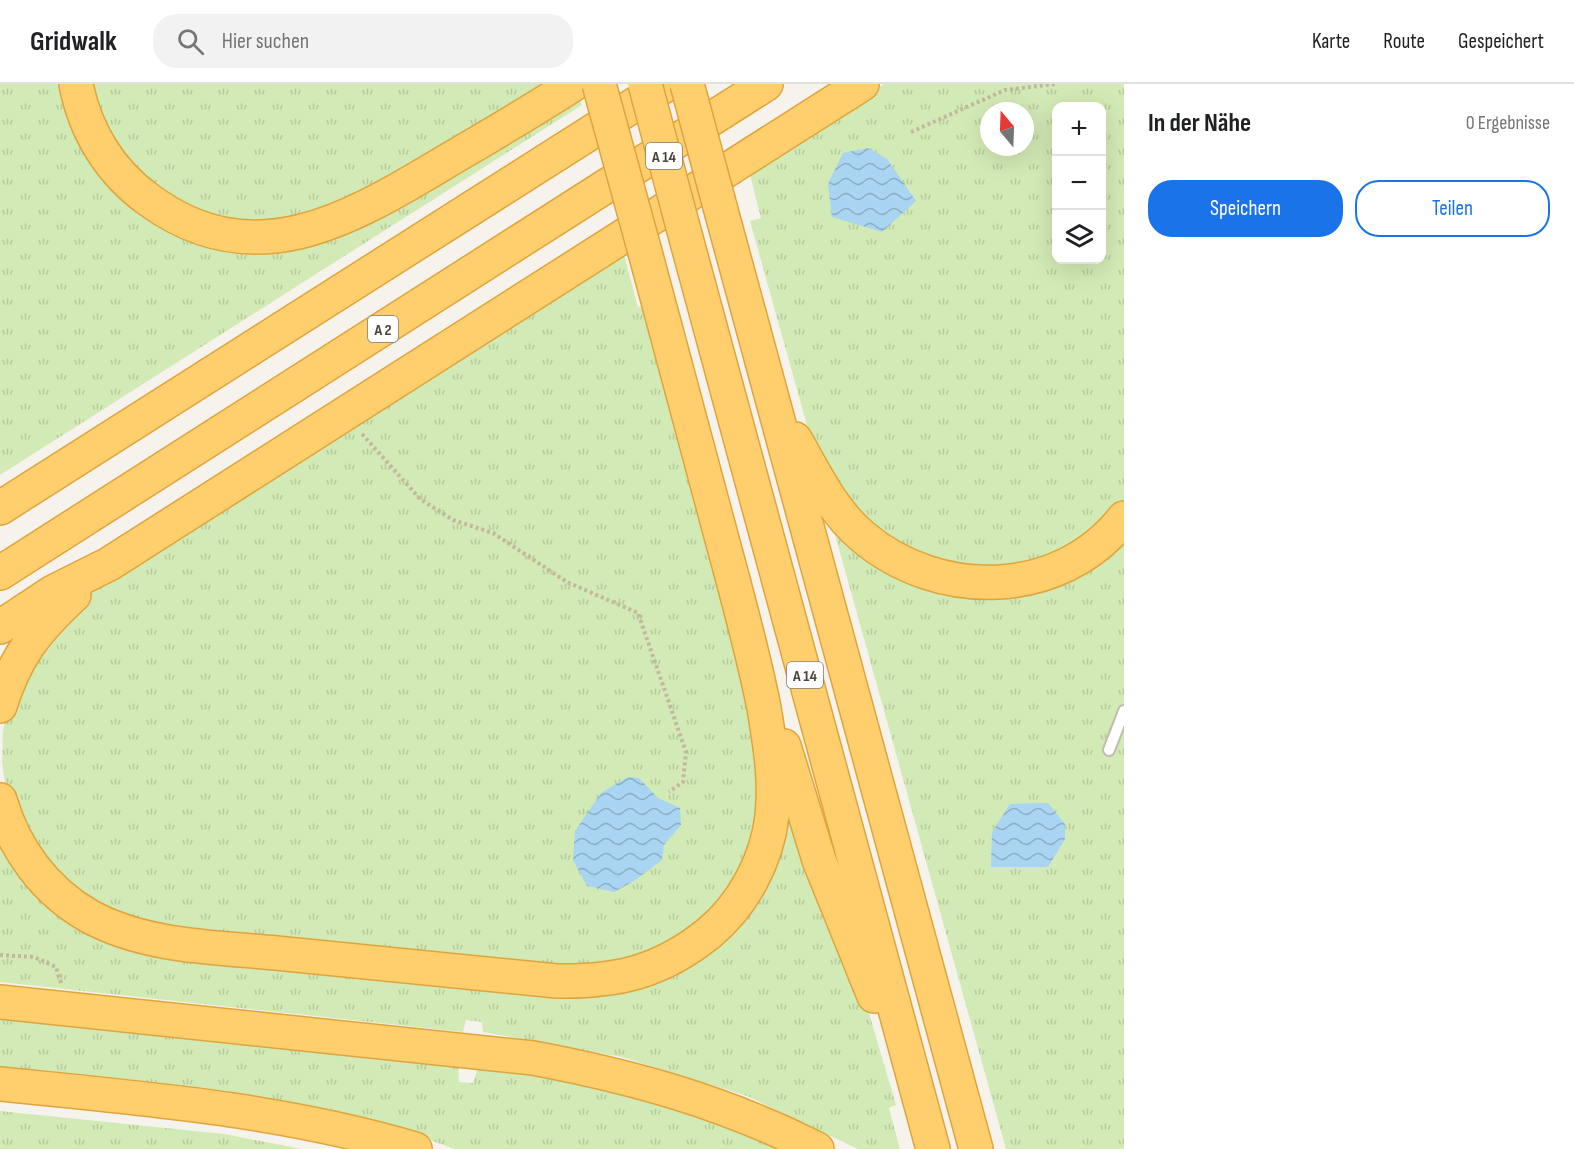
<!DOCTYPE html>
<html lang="de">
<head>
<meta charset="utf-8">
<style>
  :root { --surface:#fff; --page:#f2f2f2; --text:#202124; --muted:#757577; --line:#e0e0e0; --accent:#1a73e8 }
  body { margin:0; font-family:"Sofia Sans Condensed",sans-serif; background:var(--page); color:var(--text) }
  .controls { position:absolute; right:18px; top:18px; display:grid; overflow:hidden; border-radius:12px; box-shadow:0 6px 24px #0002 }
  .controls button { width:54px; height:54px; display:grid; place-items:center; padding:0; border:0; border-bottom:2px solid var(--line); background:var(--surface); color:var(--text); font:30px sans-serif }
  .compass { position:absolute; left:980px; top:18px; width:54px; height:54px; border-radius:50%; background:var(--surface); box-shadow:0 6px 24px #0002; rotate:341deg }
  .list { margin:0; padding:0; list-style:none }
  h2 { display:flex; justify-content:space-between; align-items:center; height:78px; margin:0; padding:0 24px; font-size:26px }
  h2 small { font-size:20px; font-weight:400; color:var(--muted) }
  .actions { display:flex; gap:12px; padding:18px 24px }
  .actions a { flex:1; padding:14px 0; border:2px solid var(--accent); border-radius:24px; text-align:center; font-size:21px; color:var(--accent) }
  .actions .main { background:var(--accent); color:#fff }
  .icon { flex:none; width:33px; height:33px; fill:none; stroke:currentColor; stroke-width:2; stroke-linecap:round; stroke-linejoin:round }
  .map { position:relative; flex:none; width:1124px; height:1065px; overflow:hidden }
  header { display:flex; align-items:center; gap:36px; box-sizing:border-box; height:84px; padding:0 30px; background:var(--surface); border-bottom:2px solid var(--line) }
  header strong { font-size:28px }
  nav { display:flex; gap:33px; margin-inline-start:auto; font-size:21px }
  .search { width:420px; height:54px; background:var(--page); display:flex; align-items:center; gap:15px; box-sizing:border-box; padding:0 21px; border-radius:24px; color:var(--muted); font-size:22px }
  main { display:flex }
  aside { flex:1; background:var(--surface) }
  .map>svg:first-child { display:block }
  .grass { fill:url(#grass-tufts); fill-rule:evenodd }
  .water { fill:url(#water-waves) }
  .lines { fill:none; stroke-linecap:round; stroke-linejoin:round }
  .service-casing { stroke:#c2bbae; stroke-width:14 }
  .motorway-casing { stroke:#e0a43c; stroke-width:36 }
  .path { stroke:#c4b79f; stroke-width:4; stroke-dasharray:3 3; stroke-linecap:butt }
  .service { stroke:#fff; stroke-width:10 }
  .motorway { stroke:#ffcf6e; stroke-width:33 }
  .motorway-bridge-casing { stroke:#e0a43c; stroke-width:36; stroke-linecap:butt }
  .motorway-bridge { stroke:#ffcf6e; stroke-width:33 }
  .labels { text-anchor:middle; stroke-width:4.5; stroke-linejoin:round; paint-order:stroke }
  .shield { fill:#fff; stroke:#817c74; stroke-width:1.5 }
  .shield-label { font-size:16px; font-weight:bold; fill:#4b4439 }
</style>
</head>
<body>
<header>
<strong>Gridwalk</strong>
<div class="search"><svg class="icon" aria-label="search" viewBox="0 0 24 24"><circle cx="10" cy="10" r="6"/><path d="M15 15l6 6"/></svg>Hier suchen</div>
<nav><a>Karte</a><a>Route</a><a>Gespeichert</a></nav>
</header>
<main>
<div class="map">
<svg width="1124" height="1065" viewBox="0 0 1124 1065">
  <defs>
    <pattern id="grass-tufts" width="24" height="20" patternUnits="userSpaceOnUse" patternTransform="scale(1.5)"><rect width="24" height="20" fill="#d2eab5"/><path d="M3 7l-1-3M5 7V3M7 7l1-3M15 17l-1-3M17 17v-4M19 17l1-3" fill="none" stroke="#b6ca9c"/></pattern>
    <pattern id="water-waves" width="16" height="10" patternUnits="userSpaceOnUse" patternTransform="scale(1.5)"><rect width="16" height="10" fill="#a9d4f2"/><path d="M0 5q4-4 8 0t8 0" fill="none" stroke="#8caec5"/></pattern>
  </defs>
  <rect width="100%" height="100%" fill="#f6f3ec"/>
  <g class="grass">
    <polygon points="0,0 62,0 181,149 377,135 420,113 579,13 582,21 0,391"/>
    <polygon points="86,0 551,0 311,137 220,140 128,86"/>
    <path d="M884 0H1124V419L1082 459 1015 485 934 482 860 437 810 352 750 137 761 134 749 87ZM1056 22H1102V176H1056ZM989 27H1025V63H989Z"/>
    <polygon points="623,167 638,223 647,221 765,676 750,780 686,856 600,887 127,839 69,806 13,727 5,699 2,678 3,647 8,623 16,600 88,511 107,496"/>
    <polygon points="831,436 946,504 1124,449 1124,1065 1006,1065"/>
    <polygon points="788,716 868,926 896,1021 889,1024 900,1065 858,1065 747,1012 622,973 483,948 482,938 466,936 463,948 0,898 0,743 59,822 516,904 682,880"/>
    <polygon points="0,931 458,978 459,998 473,999 479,980 616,1004 792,1065 454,1065 425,1054 0,988"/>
    <polygon points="0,1027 224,1050 302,1065 0,1065"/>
  </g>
  <g class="water">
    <polygon points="868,64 887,75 916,117 882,148 832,133 828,100 843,69"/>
    <polygon points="628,693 639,694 658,714 680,724 681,741 664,761 662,776 634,797 614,808 587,802 573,776 575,747 601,709"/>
    <polygon points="1048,719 1065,740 1065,755 1048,783 991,783 992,748 1010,720"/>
  </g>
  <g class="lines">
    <defs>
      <polyline id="service" points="1109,666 1124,627"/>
      <g id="motorway">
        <path d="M76 0C85 47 110 88 149 116 253 192 347 137 442 80 486 54 531 28 574 0"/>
        <polyline points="719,119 976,1065"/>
        <polyline points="683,143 933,1065"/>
        <path d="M795 355C814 388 832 427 862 452 938 517 1060 516 1124 434"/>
        <polyline points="0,424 667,0"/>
        <polyline points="0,489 766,0"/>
        <polyline points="0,543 53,508 109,480 862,0"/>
        <path d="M0 622C15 573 36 546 74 511"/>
        <polyline points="784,662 819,776 874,912"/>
        <path d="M0 716C14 765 45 807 89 832 145 863 214 863 276 869 369 879 463 888 557 897 617 898 661 888 709 849 743 821 767 776 772 732 776 696 770 660 764 624 752 563 735 504 719 444 694 352 669 260 645 168"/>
        <path d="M0 918 533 974C634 993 724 1018 817 1065"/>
        <path d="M0 1000C139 1014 280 1025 415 1065"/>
      </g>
    </defs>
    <use href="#service" class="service-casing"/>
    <use href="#motorway" class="motorway-casing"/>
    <g class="path">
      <polyline points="911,48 1005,6 1055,0"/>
      <polyline points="362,350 420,415 453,436 493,449 567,498 638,529 686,668 683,698 669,708"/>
      <polyline points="0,871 34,873 56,883 61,899"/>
    </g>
    <use href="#service" class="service"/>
    <use href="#motorway" class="motorway"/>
    <defs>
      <g id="motorway-bridge">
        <polyline points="599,0 645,168"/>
        <polyline points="645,0 683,143"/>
        <polyline points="687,0 719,119"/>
      </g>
    </defs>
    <use href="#motorway-bridge" class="motorway-bridge-casing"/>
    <use href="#motorway-bridge" class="motorway-bridge"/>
  </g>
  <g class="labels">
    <g class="shield">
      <rect x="646" y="59" width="36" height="26" rx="4.5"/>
      <rect x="368" y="232" width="30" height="26" rx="4.5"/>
      <rect x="787" y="578" width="36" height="26" rx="4.5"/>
    </g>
    <g class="shield-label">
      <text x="664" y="78">A 14</text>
      <text x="383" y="251">A 2</text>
      <text x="805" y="597">A 14</text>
    </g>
  </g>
</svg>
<div class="controls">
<button>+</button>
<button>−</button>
<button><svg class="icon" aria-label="layers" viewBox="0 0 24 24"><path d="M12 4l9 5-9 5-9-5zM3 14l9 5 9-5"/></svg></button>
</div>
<svg class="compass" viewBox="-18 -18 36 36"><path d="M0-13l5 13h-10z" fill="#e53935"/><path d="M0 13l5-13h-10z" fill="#757577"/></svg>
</div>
<aside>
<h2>In der Nähe<small>0 Ergebnisse</small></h2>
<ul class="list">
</ul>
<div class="actions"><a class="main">Speichern</a><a>Teilen</a></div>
</aside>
</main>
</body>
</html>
